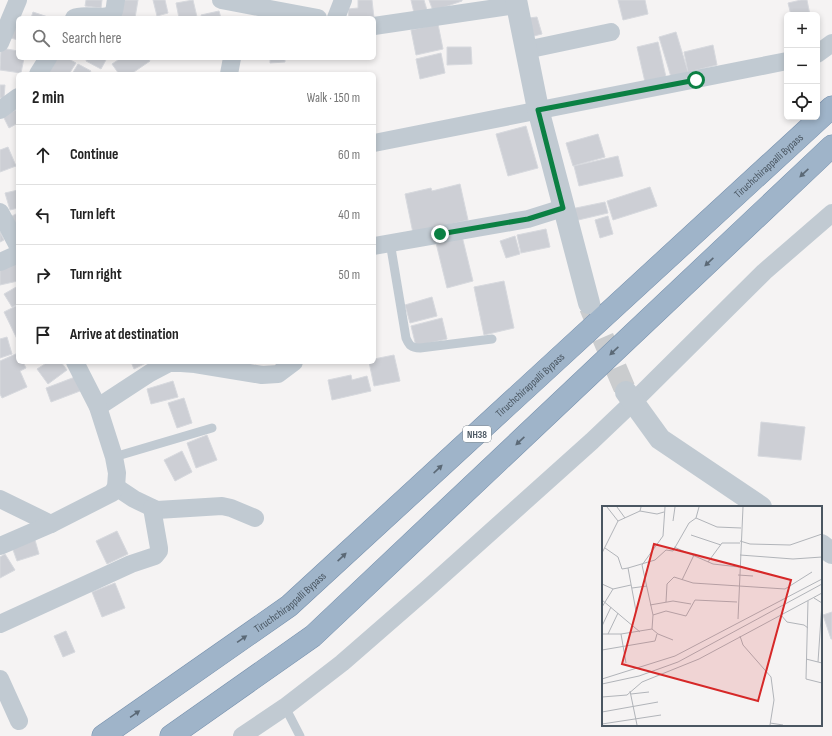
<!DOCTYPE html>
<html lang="en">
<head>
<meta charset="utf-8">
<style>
  :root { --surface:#fff; --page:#f6f6f6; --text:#222; --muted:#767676; --line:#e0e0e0 }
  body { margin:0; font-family:"Sofia Sans Condensed",sans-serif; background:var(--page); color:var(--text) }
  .controls { position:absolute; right:12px; top:12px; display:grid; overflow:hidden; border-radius:6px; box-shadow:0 2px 6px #0003 }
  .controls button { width:36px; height:36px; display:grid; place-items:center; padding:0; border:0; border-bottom:1px solid var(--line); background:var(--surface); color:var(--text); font:20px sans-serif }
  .stop { position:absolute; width:12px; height:12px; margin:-9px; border:3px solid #0b8043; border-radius:50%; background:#fff }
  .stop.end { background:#0b8043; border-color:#fff; box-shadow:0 1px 4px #0008 }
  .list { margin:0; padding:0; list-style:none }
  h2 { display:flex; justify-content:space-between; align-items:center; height:52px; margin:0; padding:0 16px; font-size:17px }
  h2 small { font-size:13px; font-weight:400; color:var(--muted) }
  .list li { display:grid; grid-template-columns:26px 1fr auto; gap:12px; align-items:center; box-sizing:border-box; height:60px; padding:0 16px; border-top:1px solid var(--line) }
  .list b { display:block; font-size:15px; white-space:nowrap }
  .list em { font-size:13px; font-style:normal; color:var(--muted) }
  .icon { flex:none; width:22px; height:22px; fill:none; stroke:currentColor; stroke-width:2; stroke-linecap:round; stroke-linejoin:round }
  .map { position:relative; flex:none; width:832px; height:736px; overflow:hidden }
  .search { position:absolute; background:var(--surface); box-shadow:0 2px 6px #0003; left:16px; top:16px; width:360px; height:44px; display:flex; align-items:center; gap:10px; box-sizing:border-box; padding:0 14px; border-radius:6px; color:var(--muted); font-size:15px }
  .panel { position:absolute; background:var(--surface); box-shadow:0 2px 6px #0003; left:16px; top:72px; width:360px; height:292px; border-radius:6px }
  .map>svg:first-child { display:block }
  .building { fill:#cdcfd5; stroke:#d7d9de }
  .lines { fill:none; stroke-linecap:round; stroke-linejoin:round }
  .tertiary-tunnel { stroke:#caccce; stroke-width:22; stroke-dasharray:22 11; stroke-linecap:butt }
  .trunk-casing { stroke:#7690ad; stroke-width:23 }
  .service { stroke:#c1cad2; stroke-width:9 }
  .minor { stroke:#c1cad2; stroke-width:18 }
  .tertiary { stroke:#c1cad2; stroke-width:22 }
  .trunk { stroke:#9fb4c9; stroke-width:22 }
  .oneway { fill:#5b6976 }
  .route { stroke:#0b8043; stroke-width:5 }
  .labels { text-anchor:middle; stroke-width:4; stroke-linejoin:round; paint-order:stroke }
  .shield { fill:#fff; stroke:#808990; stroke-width:1 }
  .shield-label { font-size:10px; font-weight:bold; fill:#4a5661 }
  .street-label { font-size:11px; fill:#4a5661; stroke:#fff }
  .inset-road { fill:none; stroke:#b1b4b9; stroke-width:1 }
  .view { fill:#d62828; fill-opacity:0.15; stroke:#d62828; stroke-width:2 }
  .inset-edge { fill:none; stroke:#4a5661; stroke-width:2 }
</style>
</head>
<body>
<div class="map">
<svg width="832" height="736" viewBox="0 0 832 736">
  <rect width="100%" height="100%" fill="#f5f3f3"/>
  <g class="building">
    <polygon points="86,0 102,0 101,8 85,6"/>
    <polygon points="119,0 138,0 135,18 116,16"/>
    <polygon points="153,0 165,0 168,13 157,16"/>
    <polygon points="193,0 197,17 179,18 176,3"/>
    <polygon points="358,0 372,0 374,18 349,18 348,9 358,8"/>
    <polygon points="411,0 424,0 427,10 414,13"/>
    <polygon points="429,0 462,0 462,1 433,11"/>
    <polygon points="618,0 645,0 648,14 623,20"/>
    <polygon points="801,0 807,0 810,15 791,15 788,3"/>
    <polygon points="219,11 221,18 202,18 201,15"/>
    <polygon points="33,12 51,18 31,18"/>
    <polygon points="537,17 542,34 534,36 529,18"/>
    <polygon points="438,24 443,49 416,55 411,30"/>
    <polygon points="14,28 18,29 18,40 11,38"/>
    <polygon points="676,32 688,72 671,77 659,37"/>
    <polygon points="658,42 666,77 645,82 637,47"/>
    <polygon points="713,45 717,65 688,72 684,52"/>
    <polygon points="447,47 471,47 472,64 447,65"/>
    <polygon points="1,48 18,51 18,58 24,58 21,73 0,70"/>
    <polygon points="441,53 445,73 420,79 416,59"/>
    <polygon points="56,58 67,58 76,63 69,74 46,74"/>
    <polygon points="87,58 107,58 101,69 86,61"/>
    <polygon points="121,58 148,58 150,61 131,74 119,74 112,64"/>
    <polygon points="270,58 285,58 285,62 270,63"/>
    <polygon points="78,64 91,71 89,74 72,74"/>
    <polygon points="0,85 5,85 4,98 0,98"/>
    <polygon points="18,109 18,123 9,128 3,116"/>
    <polygon points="526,126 538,168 508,176 496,134"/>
    <polygon points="598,134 605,157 573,166 566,143"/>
    <polygon points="8,147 16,166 0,172 0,150"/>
    <polygon points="618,156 623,176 579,186 574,166"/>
    <polygon points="460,184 468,220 413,233 405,194 431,188 432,191"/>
    <polygon points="650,187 657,206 613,220 607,201"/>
    <polygon points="18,190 18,208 10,210 5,193"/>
    <polygon points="605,202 608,213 574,221 571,209"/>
    <polygon points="18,213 18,233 10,217"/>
    <polygon points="608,216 613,234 600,238 595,220"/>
    <polygon points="546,229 550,247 521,253 517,235"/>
    <polygon points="0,232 4,240 0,242"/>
    <polygon points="462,236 473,281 447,288 436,243"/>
    <polygon points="515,236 520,254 506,258 500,241"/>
    <polygon points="16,263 18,270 18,281 0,285 0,267"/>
    <polygon points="504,281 514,328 484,335 474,287"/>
    <polygon points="18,286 18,304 12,307 4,294"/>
    <polygon points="432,297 437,316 410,323 405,305"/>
    <polygon points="18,305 18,341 4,312"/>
    <polygon points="442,318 447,339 416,346 411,326"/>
    <polygon points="7,337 12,354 0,358 0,339"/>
    <polygon points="18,353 18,362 23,362 26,368 20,371 27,387 2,398 0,394 0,361"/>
    <polygon points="394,355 400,381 374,386 369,362 374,362 374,359"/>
    <polygon points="48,362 61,362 67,370 48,384 37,369"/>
    <polygon points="131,362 148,362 134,369"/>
    <polygon points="351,375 352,380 367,376 371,391 332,400 328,380"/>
    <polygon points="75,377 80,391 51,402 46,388"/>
    <polygon points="173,381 178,397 151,404 147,389"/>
    <polygon points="184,398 192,423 177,428 168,403"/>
    <polygon points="761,422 805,427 801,460 758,456"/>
    <polygon points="207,435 217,460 196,468 187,443"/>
    <polygon points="182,451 192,472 175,481 164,460"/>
    <polygon points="117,531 128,554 107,564 96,541"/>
    <polygon points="35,540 39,554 17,561 12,547"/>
    <polygon points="5,554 15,570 0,578 0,557"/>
    <polygon points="115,583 125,608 102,617 92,592"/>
    <polygon points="832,612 832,639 831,639 823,615"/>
    <polygon points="66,631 75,652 63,657 54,636"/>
  </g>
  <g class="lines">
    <polyline class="tertiary-tunnel" points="590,307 626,392"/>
    <defs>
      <g id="trunk">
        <path id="s1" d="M103 736 289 606 832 107"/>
        <polyline points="171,736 313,636 832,146"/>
      </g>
    </defs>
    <use href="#trunk" class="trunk-casing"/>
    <g class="service">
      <path d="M390 242 406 338C409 345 411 348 420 348L492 339"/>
      <polyline points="114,457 212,428"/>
      <polyline points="285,707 300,736"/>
    </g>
    <g class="minor">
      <polyline points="221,0 318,18"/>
      <path d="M74 18C84 13 106 21 113 13 115 10 115 4 116 0"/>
      <polyline points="336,18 343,0"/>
      <polyline points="374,26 517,5"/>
      <polyline points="0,43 18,0"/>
      <polyline points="526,50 611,32"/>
      <polyline points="817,54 832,43"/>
      <polyline points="38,74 48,58"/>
      <polyline points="229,74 232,58"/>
      <polyline points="0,110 18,97"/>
      <polyline points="374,143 787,61"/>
      <polyline points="0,212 18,246"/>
      <polyline points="374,246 528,219 563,208"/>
      <polyline points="0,262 18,254"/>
      <polyline points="98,407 150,373 169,363 181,363 195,364 262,375 278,374 294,362"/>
      <polyline points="116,487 134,499 157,510 222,506 231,508 255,518"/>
      <polyline points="0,499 51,524"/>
      <polyline points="0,546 51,524 106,496 112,493 116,487 117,473 114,457 98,407 75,362"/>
      <polyline points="0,624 131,564 155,556 159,551 159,548 152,508"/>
      <polyline points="0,679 19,721"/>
      <polyline points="242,736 285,707 342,663 427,589 592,441 633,402 764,272 832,213"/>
    </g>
    <g class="tertiary">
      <polyline points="516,0 538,109 589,303"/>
      <polyline points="626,392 660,439 761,507"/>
      <polyline points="821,545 832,553"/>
    </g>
    <use href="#trunk" class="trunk"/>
  </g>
  <defs><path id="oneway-solid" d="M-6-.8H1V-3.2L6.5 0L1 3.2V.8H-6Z"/></defs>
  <g class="oneway">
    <use href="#oneway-solid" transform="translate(804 173) rotate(137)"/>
    <use href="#oneway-solid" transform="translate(709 262) rotate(137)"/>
    <use href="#oneway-solid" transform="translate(614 351) rotate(137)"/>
    <use href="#oneway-solid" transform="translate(520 441) rotate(137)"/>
    <use href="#oneway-solid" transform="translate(438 469) rotate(-43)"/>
    <use href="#oneway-solid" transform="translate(342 557) rotate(-43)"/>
    <use href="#oneway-solid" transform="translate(242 639) rotate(-35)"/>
    <use href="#oneway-solid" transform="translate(135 714) rotate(-35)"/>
  </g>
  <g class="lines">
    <polyline class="route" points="440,234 528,219 563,208 538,110 696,80"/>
  </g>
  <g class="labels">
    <rect class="shield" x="463" y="426" width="28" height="16" rx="3"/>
    <g class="shield-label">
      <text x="477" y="438">NH38</text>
    </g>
    <g class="street-label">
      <text dy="4" stroke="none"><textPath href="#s1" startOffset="878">Tiruchchirappalli Bypass</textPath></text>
      <text dy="4" stroke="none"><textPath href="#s1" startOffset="554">Tiruchchirappalli Bypass</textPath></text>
      <text dy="4" stroke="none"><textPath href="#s1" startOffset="230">Tiruchchirappalli Bypass</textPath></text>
    </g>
  </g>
  <g transform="translate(602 506)">
    <rect width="220" height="220" fill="#f5f3f3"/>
    <path class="inset-road" d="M15 1 23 12M38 5 55 8 62 6M94 12 115 21 139 22M16 15 38 5 39 1M71 15 73 1M89 29 119 39M138 35 148 38 188 39 220 28M72 41 111 58 137 61M3 42 16 51 20 63 26 62M0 47 16 15 5 1M138 49 191 53 220 51M106 56 120 37H138M136 69 151 70M80 74 92 49M0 78 11 83M30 82 45 80M212 92 220 97 216 156M0 94 38 126M206 95 204 173 220 177M64 96 65 78 72 71 91 77 183 83 210 66M48 99 71 95 89 98M0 101 11 83 29 79M34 105 26 62 53 54 64 44 71 45 87 17 94 12 97 1M51 109 64 105 84 110 93 94 135 96M179 109 185 116 202 119 206 122M136 113 141 1M0 120 9 101M50 123 56 128 71 134M0 128H19L50 123 51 109 40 59 61 30 63 1M6 128 16 107M19 128 24 157M138 130 141 139 169 171 172 194 168 219M0 144 53 135 55 128M204 153 220 157M0 173 73 150 220 73M0 178 37 170 76 156 220 78M28 185 35 219M29 188 47 186M0 191 25 189 40 176 97 153 220 87M0 206 56 196M168 217 181 219M0 218 59 209"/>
    <path class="view" d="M52 38 189 74 156 195 20 158Z"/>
    <rect width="220" height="220" class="inset-edge"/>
  </g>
</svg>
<div class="controls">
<button>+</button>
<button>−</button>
<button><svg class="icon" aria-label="locate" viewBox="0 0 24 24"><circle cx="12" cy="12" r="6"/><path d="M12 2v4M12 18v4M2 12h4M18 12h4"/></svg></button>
</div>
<div class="stop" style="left:696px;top:80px"></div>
<div class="stop end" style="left:440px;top:234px"></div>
<div class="search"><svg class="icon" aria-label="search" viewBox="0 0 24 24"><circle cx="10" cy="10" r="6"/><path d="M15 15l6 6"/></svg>Search here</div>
<section class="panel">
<h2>2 min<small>Walk · 150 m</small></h2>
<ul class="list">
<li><svg class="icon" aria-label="ahead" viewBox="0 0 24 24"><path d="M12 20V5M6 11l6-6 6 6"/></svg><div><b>Continue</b></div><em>60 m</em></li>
<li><svg class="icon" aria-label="left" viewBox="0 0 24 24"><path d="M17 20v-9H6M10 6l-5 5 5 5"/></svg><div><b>Turn left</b></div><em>40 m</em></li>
<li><svg class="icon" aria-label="right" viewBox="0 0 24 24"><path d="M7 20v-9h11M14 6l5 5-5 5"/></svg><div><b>Turn right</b></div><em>50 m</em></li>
<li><svg class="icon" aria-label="arrive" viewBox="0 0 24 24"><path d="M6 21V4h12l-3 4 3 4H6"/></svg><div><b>Arrive at destination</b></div></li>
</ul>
</section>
</div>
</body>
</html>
